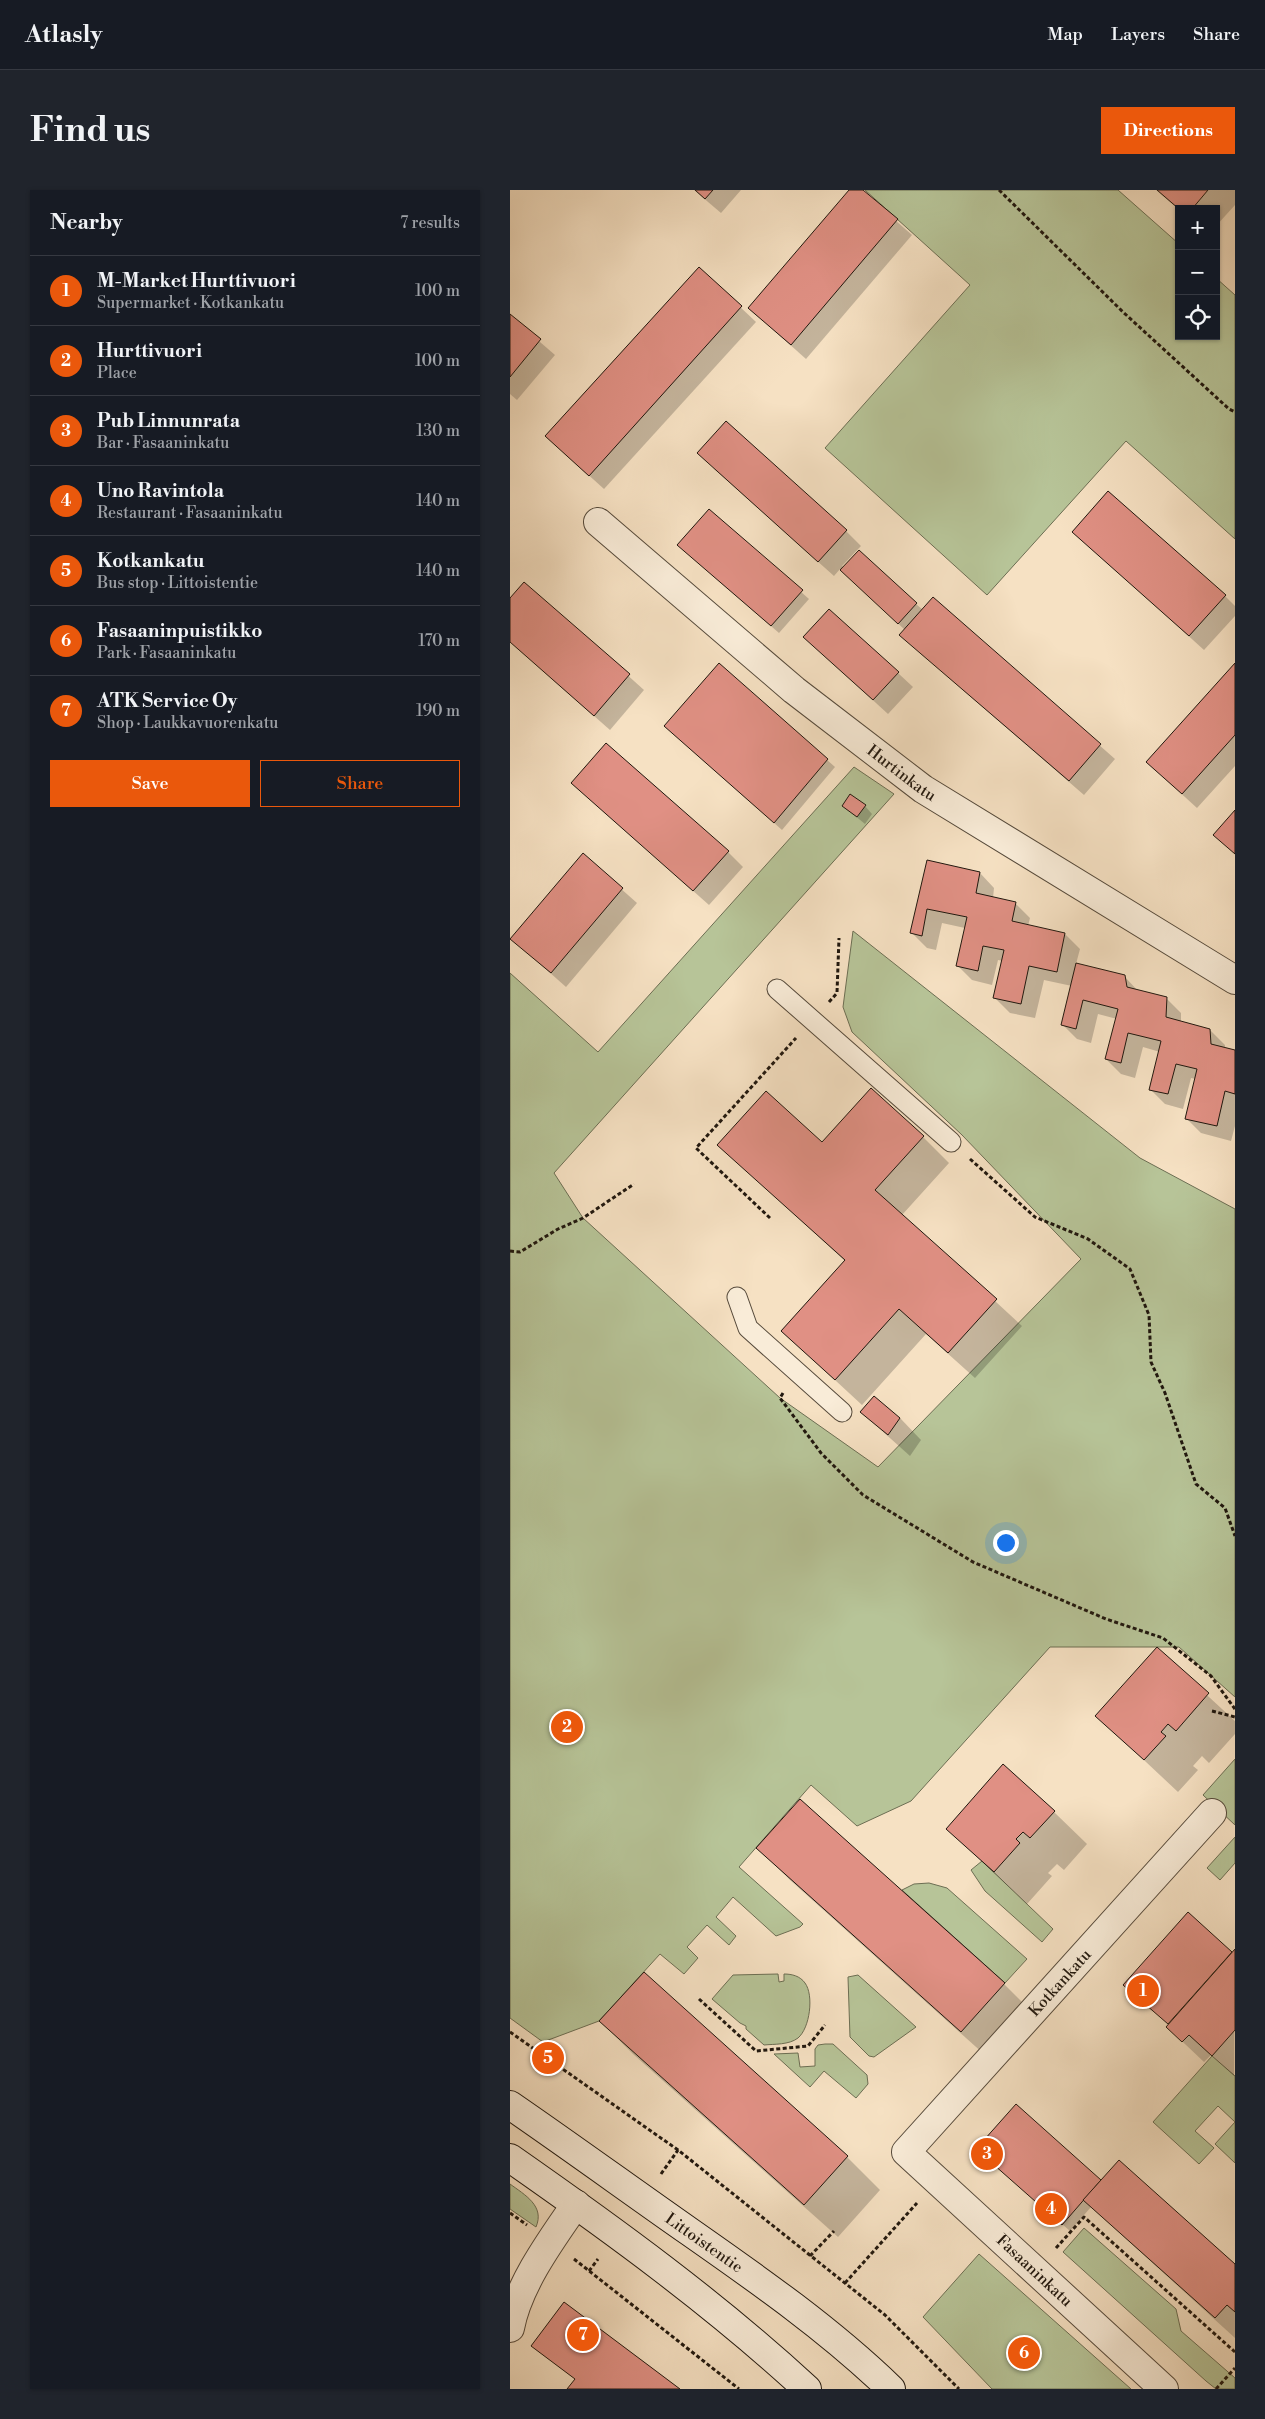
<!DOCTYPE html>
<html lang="en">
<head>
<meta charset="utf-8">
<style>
  :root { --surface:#171b24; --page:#20242c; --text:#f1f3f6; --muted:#9ea1a6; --line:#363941; --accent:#ea580c }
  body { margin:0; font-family:"Libre Bodoni",serif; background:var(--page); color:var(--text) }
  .controls { position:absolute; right:15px; top:15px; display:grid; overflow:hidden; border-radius:0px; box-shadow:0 1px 4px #0004 }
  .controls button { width:45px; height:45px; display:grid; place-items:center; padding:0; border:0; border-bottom:1px solid var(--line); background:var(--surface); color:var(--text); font:25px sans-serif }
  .you { position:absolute; left:495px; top:1352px; width:18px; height:18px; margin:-12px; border:4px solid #fff; border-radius:50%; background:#1a73e8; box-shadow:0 0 0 8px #1a73e833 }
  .badge { display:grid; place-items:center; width:32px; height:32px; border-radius:50%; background:var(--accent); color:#fff; font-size:16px; font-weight:700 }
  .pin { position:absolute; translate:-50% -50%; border:2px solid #fff; box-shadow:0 1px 5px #0006 }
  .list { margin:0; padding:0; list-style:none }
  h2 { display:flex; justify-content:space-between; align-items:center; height:65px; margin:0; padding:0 20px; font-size:21px }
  h2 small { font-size:16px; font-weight:400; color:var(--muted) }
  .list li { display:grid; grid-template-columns:32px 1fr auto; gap:15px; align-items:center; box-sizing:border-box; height:70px; padding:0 20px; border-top:1px solid var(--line) }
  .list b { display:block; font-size:19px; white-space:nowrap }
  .list p { margin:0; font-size:16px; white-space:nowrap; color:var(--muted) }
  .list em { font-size:16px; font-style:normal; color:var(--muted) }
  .actions { display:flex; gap:10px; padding:15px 20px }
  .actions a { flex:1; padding:11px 0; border:1px solid var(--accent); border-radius:0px; text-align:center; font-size:18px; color:var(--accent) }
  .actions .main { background:var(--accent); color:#fff }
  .icon { flex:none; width:28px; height:28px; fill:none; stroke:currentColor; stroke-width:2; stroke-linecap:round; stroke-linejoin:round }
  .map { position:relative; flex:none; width:725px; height:2199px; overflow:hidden; border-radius:0px }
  header { display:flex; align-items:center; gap:30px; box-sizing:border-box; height:70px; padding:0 25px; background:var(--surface); border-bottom:1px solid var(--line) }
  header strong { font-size:24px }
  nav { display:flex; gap:28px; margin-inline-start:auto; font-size:18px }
  .intro { display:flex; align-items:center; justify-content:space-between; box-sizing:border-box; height:120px; padding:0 30px }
  h1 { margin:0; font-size:35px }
  .button { padding:12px 22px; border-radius:0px; background:var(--accent); color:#fff; font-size:18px; font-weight:700 }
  main { display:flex; gap:30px; padding:0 30px }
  aside { flex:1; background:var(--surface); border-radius:0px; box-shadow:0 1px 4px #0004 }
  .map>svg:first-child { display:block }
  .green { fill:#b7c498; stroke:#6c6e53 }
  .shadow { fill:#0003 }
  .building { fill:#e09084; stroke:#20170e }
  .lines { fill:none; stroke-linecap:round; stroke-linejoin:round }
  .service-casing { stroke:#564a3b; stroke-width:21 }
  .minor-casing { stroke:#564a3b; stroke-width:30 }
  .secondary-casing { stroke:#20170e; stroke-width:30 }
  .path { stroke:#20170e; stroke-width:3; stroke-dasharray:4 2.5; stroke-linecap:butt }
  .service { stroke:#f9ecd8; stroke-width:19 }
  .minor { stroke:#f9ecd8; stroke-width:28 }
  .secondary { stroke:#f9ecd8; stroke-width:28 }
  .labels { text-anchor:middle; stroke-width:4; stroke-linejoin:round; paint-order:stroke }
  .street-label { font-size:16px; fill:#20170e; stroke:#f9ecd8 }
</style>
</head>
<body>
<header>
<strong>Atlasly</strong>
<nav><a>Map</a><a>Layers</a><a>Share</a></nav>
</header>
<div class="intro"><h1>Find us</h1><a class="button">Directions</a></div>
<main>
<aside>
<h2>Nearby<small>7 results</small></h2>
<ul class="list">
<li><span class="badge">1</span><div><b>M-Market Hurttivuori</b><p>Supermarket · Kotkankatu</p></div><em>100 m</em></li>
<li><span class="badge">2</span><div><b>Hurttivuori</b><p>Place</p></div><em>100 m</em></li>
<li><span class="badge">3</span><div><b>Pub Linnunrata</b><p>Bar · Fasaaninkatu</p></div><em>130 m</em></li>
<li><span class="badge">4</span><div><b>Uno Ravintola</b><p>Restaurant · Fasaaninkatu</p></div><em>140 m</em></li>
<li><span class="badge">5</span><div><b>Kotkankatu</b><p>Bus stop · Littoistentie</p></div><em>140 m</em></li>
<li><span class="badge">6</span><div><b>Fasaaninpuistikko</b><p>Park · Fasaaninkatu</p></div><em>170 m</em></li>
<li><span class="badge">7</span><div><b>ATK Service Oy</b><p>Shop · Laukkavuorenkatu</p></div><em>190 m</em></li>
</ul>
<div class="actions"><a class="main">Save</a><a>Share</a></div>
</aside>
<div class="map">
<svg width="725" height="2199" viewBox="0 0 725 2199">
  <rect width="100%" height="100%" fill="#f6e1c3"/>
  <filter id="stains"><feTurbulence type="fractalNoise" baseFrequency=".004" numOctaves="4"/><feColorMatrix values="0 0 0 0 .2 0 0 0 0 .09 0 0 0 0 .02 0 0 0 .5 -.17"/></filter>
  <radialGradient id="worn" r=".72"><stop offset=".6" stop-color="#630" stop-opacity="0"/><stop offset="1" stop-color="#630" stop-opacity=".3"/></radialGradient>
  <g class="green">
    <polygon points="355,0 608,0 669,54 669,146 706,146 706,88 725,105 725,349 616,251 477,405 315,258 460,95"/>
    <polygon points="344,577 384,604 44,983 73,1028 270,1208 368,1277 571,1069 452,945 342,842 333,817 343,741 630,968 725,1019 725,1507 669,1457 540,1457 401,1611 347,1636 301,1595 229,1677 293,1734 290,1737 266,1746 223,1707 206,1727 226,1746 219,1755 197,1735 177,1757 188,1768 174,1784 150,1764 89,1831 33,1852 0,1828 0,783 88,862"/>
    <polygon points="725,1569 725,1635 693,1605"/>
    <polygon points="725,1647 725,1673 710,1690 697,1678"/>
    <polygon points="472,1671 543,1739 532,1752 475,1701 461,1680"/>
    <polygon points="419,1693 437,1698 517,1769 495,1793 392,1700 404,1694"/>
    <path d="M268 1784 269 1792 274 1791V1784C282 1784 290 1786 295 1793 304 1805 300 1838 288 1848 279 1855 264 1854 254 1855L236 1839V1836L230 1833 202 1809 223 1785Z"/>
    <polygon points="348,1785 406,1837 364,1867 359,1866 340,1847 338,1787"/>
    <polygon points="315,1854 323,1854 357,1885 358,1894 346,1908 314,1881 300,1897 264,1864 288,1863 290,1877 305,1876 305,1859 308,1855"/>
    <polygon points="702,1866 725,1886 725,1973 705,1954 725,1932 708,1916 685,1941 704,1958 689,1974 643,1932"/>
    <path d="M0 1994C15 2005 35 2016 26 2037L0 2019Z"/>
    <polygon points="574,2038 666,2119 671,2141 725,2188 725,2199 706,2199 696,2191 553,2062"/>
    <polygon points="469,2064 621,2199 482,2199 413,2127"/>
  </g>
  <g class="shadow">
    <polygon points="184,0 231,0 211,23"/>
    <polygon points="340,0 351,0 402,45 296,169 239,118"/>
    <polygon points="646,0 725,0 725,15 706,36 706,19 669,20"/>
    <polygon points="189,78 246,132 94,299 52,261"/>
    <polygon points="0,126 45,165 7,210 0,204"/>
    <polygon points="203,278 336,341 351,356 332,376 334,378 406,414 413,420 423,408 605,569 574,605 406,459 395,440 330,379 324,386"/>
    <polygon points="199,320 299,409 269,443 176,362"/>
    <polygon points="564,342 715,406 725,416 725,426 694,460"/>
    <polygon points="15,393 134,500 100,540 0,452 0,410"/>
    <polygon points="294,447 388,483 403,497 378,524"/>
    <polygon points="209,474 325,577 272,640 163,543"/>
    <polygon points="725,475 725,576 687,618 653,587"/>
    <polygon points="62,593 218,662 233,677 199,715"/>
    <polygon points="333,616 355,616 362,624 355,634"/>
    <polygon points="73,665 127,713 56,797 2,749"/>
    <polygon points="418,672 470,683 484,698 483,708 505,713 520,728 518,736 555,744 570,759 566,774 614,786 629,802 656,808 671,823 671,832 700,840 715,855 715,858 725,861 725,936 721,951 691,943 676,928 686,889 681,888 673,919 655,914 640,899 650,862 633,857 625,888 611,884 596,869 607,829 588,824 581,853 567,849 552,834 562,796 534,790 525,828 500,823 485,808 493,771 488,770 482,795 462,790 447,775 455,738 432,733 426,760 417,758 402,743"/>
    <polygon points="413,947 439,973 392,1025 512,1136 465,1188 416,1144 352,1215 272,1141 335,1071 209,955 312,953"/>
    <polygon points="351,1222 390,1228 411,1250 400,1266"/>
    <polygon points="647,1459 725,1531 725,1544 699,1573 692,1566 683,1576 688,1580 668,1602 587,1526"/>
    <polygon points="290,1611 494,1794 527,1827 485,1874 280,1690 248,1658"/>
    <polygon points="544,1622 577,1654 554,1680 547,1674 538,1683 542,1686 517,1714 437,1639"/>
    <polygon points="678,1724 722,1764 725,1760 724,1886 701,1865 694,1872 657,1837 659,1835 622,1802"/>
    <polygon points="134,1784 337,1967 370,2000 328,2047 123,1864 90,1831"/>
    <polygon points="475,1967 591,1992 725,2076 725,2148 581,2017 560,2041"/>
  </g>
  <g class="building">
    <polygon points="185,0 203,0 195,9"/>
    <polygon points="339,0 353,0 388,29 281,155 238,118"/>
    <polygon points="647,0 698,0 682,19 669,19"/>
    <polygon points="189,77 232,116 79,286 35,246"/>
    <polygon points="0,124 31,149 0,187"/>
    <polygon points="216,231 337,340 308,372 187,263"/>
    <polygon points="598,301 716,405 679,446 562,342"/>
    <polygon points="199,319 293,400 261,436 167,355"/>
    <polygon points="349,360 407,413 388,434 330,380"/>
    <polygon points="14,392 120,484 84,526 0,452 0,408"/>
    <polygon points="423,407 591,554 559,591 389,445"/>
    <polygon points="319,419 389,482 363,510 293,447"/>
    <polygon points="209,473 318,569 264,633 154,536"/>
    <polygon points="725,473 725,545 672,604 636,572"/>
    <polygon points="96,553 219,661 183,701 61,593"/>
    <polygon points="340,604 356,615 347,627 332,616"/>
    <polygon points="725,620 725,664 703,645"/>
    <polygon points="73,663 113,698 41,783 0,749"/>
    <polygon points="417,670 470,682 466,703 506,712 502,731 555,743 547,782 519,776 511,814 483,808 494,760 473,756 468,781 446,776 457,727 417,719 412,746 400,743"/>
    <polygon points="566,773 615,785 617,797 657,807 656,827 700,839 701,854 725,860 725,904 715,901 707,936 675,929 687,879 666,874 658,904 639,900 651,851 618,843 611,873 595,869 608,819 573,810 566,839 551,835"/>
    <polygon points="361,898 414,946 365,1000 487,1109 438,1163 389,1119 325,1190 271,1141 335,1070 207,955 256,901 312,952"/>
    <polygon points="364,1206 390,1228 378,1245 350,1222"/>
    <polygon points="647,1457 699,1503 666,1541 658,1534 651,1542 656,1546 634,1570 585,1526"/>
    <polygon points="493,1574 545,1621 520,1648 513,1642 506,1649 510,1653 484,1682 436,1639"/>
    <polygon points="290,1609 495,1793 451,1842 246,1658"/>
    <polygon points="678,1722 722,1762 658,1834 613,1795"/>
    <polygon points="725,1759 725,1840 702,1866 679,1845 672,1852 656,1837"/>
    <polygon points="134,1782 338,1966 294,2015 89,1831"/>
    <polygon points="506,1914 591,1990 552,2035 466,1959"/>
    <polygon points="609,1970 725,2074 725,2122 717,2115 705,2128 573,2010"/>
    <polygon points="54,2112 170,2199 57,2199 65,2189 21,2156"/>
  </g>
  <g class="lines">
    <defs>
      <g id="service">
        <polyline points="267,799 441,952"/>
        <polyline points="227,1107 238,1138 332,1222"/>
      </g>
      <g id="minor">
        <path id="s1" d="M88 332 284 500 413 599 725 790"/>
        <path d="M0 2138C8 2095 41 2050 66 2014"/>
        <path id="s2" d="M654 2199 396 1962 702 1623"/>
      </g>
      <g id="secondary">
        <path id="s3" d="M0 1915C61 1957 120 2000 180 2042 250 2091 320 2140 381 2199"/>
        <path d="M0 1968C103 2040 205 2114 297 2199"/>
      </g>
    </defs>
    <use href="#service" class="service-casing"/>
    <use href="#minor" class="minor-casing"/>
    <use href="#secondary" class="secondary-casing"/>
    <g class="path">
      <polyline points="489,0 613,122 719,219 725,222"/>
      <polyline points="319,812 327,803 329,748"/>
      <polyline points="460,969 525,1027 578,1049 620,1079 639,1125 641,1172 655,1203 686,1294 715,1318 725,1346"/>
      <polyline points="260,1028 186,958 286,848"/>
      <polyline points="0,1061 10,1062 48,1039 73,1028 124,994"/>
      <polyline points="273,1203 270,1208 311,1263 353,1305 463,1372 596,1429 653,1448 701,1486 725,1519"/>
      <polyline points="702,1521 725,1527"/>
      <polyline points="189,1809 246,1861 298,1856 315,1835"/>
      <polyline points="0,1842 168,1960 375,2125 449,2199"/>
      <polyline points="151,1984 168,1960"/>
      <polyline points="0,2023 17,2035"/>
      <polyline points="546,2058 574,2027 725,2162"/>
      <polyline points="300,2066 324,2041"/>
      <polyline points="64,2069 229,2199"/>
      <polyline points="79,2081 88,2069"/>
      <polyline points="335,2093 407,2013"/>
      <polyline points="706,2199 725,2178"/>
    </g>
    <use href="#service" class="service"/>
    <use href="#minor" class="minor"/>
    <use href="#secondary" class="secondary"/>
  </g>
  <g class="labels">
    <g class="street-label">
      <text dy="6" stroke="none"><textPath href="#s1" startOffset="394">Hurtinkatu</textPath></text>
      <text dy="6" stroke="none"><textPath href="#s2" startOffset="579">Kotkankatu</textPath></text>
      <text dy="6" stroke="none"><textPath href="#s3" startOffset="238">Littoistentie</textPath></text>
      <text transform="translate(525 2080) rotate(43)" y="6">Fasaaninkatu</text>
    </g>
  </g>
  <rect width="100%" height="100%" filter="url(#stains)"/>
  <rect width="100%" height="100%" fill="url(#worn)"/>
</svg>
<div class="controls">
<button>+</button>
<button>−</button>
<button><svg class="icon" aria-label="locate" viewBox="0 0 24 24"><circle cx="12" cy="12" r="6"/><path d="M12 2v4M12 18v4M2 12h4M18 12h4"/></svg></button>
</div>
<div class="you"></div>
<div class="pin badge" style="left:633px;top:1801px">1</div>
<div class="pin badge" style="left:57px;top:1537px">2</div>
<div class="pin badge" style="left:477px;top:1964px">3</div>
<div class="pin badge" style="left:541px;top:2019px">4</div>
<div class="pin badge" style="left:38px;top:1868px">5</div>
<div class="pin badge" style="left:514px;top:2163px">6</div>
<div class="pin badge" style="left:73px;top:2145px">7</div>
</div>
</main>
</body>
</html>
